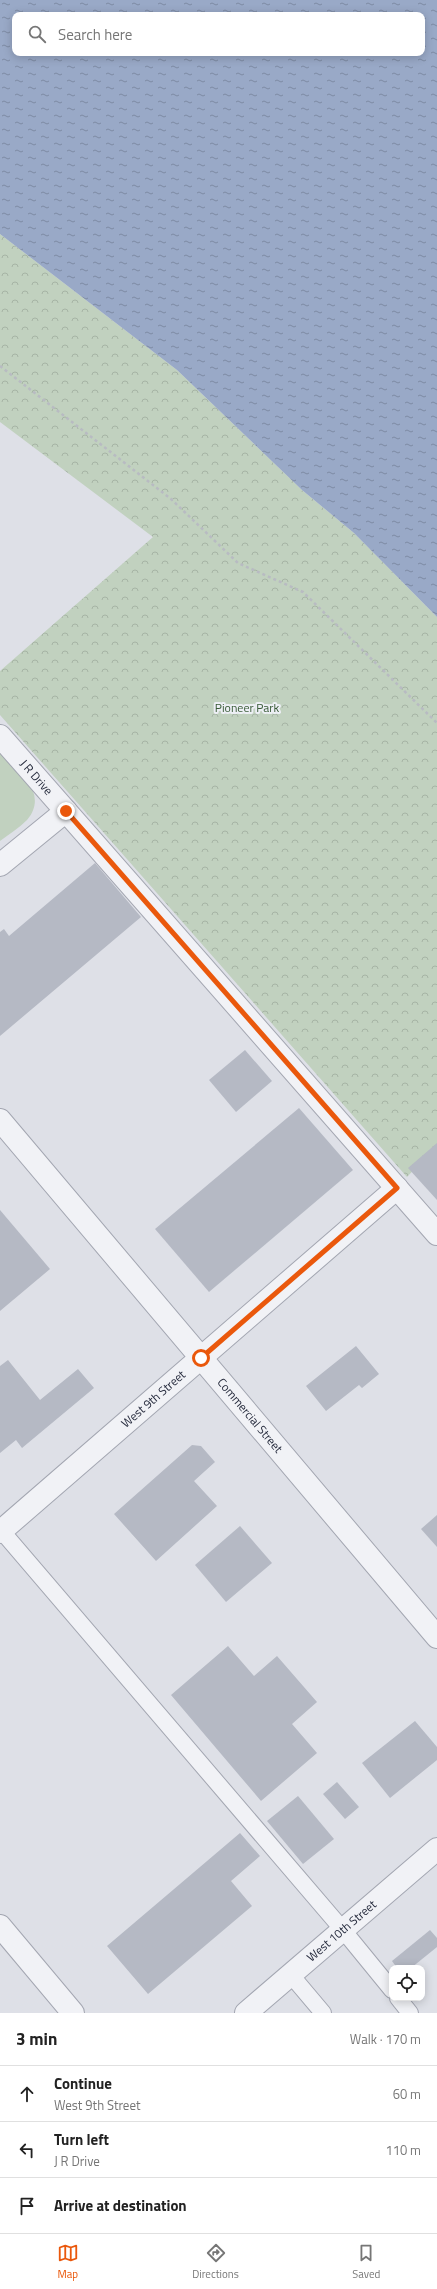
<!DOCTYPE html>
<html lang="en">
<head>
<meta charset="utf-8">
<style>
  :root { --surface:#fff; --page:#f2f2f2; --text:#222; --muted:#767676; --line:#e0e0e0; --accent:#ea580c }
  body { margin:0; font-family:"Titillium Web",sans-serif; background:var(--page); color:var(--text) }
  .controls { position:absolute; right:12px; bottom:12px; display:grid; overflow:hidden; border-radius:8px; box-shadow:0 2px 10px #0003 }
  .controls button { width:36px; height:36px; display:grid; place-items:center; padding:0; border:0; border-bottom:1px solid var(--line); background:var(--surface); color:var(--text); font:20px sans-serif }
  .stop { position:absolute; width:12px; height:12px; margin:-9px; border:3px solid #ea580c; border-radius:50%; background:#fff }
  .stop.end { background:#ea580c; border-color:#fff; box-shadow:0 1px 4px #0008 }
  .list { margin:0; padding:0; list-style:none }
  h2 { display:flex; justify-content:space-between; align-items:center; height:52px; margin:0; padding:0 16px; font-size:17px }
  h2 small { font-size:13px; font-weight:400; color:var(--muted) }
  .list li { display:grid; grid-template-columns:26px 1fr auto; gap:12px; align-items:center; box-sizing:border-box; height:56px; padding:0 16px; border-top:1px solid var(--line) }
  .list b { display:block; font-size:15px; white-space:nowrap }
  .list p { margin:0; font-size:13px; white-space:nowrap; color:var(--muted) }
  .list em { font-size:13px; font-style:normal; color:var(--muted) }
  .icon { flex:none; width:22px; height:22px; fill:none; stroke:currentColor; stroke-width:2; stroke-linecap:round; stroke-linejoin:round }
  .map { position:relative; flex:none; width:437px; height:2013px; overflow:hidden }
  .search { position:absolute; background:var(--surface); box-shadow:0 2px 10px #0003; left:12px; right:12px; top:12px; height:44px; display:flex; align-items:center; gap:10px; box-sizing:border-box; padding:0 14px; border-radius:8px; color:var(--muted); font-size:15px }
  .sheet { height:220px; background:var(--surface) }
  nav { display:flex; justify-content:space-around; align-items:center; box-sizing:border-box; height:56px; border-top:1px solid var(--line); background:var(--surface); font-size:11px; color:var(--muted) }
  nav a { display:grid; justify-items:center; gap:2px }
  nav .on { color:var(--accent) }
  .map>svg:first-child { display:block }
  .grass { fill:#c1d1bf }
  .park { fill:url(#park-crowns) }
  .water { fill:url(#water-ripples); fill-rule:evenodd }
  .building { fill:#b5b9c4 }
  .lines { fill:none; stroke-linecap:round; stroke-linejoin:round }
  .service-casing { stroke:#a3a6b1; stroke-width:18 }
  .minor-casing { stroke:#a3a6b1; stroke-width:24 }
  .tertiary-casing { stroke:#a3a6b1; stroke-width:24 }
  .path { stroke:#b8bbc2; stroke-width:2.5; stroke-dasharray:3 3; stroke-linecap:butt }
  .service { stroke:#f1f2f6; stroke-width:16 }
  .minor { stroke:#f1f2f6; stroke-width:22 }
  .tertiary { stroke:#f1f2f6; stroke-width:22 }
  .route { stroke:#ea580c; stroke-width:5 }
  .labels { text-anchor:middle; stroke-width:4; stroke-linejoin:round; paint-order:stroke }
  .park-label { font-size:12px; fill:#375935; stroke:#edeff5 }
  .street-label { font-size:12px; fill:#272c3e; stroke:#edeff5 }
</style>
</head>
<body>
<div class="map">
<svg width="437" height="2013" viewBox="0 0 437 2013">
  <defs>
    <pattern id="park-crowns" width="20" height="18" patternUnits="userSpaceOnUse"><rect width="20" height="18" fill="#c1d1bf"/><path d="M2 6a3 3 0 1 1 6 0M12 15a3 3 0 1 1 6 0" fill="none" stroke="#a6b4a5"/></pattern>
    <pattern id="water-ripples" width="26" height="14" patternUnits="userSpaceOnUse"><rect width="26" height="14" fill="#99a9c7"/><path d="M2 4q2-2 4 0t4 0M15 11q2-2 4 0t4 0" fill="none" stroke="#7d8aa3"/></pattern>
  </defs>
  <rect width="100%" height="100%" fill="#dee0e7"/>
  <path class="grass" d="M0 750C17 768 50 793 27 820 19 828 9 834 0 841Z"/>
  <polygon class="park" points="0,234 177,370 302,490 354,533 437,617 437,1145 407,1177 0,715 0,671 153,537 0,422"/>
  <path class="water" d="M0 0H437V617L354 533 302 490 177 370 0 234ZM15 15H422V53H15Z"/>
  <g class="building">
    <polygon points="95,863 141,917 0,1036 0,932 4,929 9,936"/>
    <polygon points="245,1050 272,1081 236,1112 209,1080"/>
    <polygon points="299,1108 353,1170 209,1292 155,1229"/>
    <polygon points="437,1143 437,1200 408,1168"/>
    <polygon points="0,1210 50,1269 0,1311"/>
    <polygon points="356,1346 379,1374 362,1388 359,1385 326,1411 306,1386"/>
    <polygon points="8,1360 40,1400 78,1369 94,1388 22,1448 16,1440 0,1453 0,1366"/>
    <polygon points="192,1445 201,1446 215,1462 194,1481 217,1506 156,1561 114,1514"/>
    <polygon points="437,1515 437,1547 421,1529"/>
    <polygon points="240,1526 272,1563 226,1602 195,1565"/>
    <polygon points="228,1646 254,1676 277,1656 317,1702 292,1724 317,1753 261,1801 171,1695"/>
    <polygon points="415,1721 437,1747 437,1760 390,1798 362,1763"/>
    <polygon points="337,1782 359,1807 345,1819 323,1794"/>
    <polygon points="298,1796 334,1839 303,1864 267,1821"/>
    <polygon points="240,1833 260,1856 231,1881 252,1906 148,1994 107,1946"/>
    <polygon points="430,1930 437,1938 437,1947 411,1968 397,1968 392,1961"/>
  </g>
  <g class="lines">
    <defs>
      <g id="service">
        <polyline points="0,1529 343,1930 392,1990"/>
        <polyline points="291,1975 323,2013"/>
        <polyline points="398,1998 410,2013"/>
      </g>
      <g id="minor">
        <path id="s1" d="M0 736 437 1234"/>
        <polyline points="0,865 66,811"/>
        <path id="s2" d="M0 1532 397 1188"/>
        <path id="s3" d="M246 2013 437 1849"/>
      </g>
      <g id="tertiary">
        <path id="s4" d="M0 1120 437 1637"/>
        <polyline points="0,1926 73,2013"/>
      </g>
    </defs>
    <use href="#service" class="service-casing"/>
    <use href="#minor" class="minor-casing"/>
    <use href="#tertiary" class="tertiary-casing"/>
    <polyline class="path" points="0,366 171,499 238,563 303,592 437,723"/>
    <use href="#service" class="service"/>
    <use href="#minor" class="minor"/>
    <use href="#tertiary" class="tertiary"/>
  </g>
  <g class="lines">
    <polyline class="route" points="66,811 397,1188 201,1358"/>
  </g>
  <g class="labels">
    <g class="park-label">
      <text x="247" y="712">Pioneer Park</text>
    </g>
    <g class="street-label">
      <text dy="4" stroke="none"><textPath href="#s1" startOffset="55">J R Drive</textPath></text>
      <text dy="4" stroke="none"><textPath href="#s2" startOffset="203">West 9th Street</textPath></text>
      <text dy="4" stroke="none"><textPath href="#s4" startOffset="387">Commercial Street</textPath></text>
      <text dy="4" stroke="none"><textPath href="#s3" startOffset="126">West 10th Street</textPath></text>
    </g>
  </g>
</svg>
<div class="controls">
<button><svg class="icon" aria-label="locate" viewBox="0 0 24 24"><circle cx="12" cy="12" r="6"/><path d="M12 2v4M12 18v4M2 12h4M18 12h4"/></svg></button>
</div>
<div class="stop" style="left:201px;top:1358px"></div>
<div class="stop end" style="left:66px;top:811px"></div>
<div class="search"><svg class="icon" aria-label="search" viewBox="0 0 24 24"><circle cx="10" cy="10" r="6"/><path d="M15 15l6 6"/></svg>Search here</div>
</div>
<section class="sheet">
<h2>3 min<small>Walk · 170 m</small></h2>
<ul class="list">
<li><svg class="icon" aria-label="ahead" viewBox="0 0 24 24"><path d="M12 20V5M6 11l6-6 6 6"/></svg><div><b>Continue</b><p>West 9th Street</p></div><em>60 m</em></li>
<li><svg class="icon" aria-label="left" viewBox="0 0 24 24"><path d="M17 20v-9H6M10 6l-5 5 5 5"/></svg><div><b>Turn left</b><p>J R Drive</p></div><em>110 m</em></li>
<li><svg class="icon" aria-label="arrive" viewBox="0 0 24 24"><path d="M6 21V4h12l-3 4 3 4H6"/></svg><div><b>Arrive at destination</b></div></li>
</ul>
</section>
<nav>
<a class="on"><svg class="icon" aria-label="map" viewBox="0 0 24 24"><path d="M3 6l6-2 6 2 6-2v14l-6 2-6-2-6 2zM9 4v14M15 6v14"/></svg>Map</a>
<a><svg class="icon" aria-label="directions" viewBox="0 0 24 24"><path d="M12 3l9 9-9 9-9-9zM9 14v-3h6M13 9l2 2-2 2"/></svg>Directions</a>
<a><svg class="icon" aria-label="saved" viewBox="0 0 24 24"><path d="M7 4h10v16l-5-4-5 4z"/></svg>Saved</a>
</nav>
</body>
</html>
